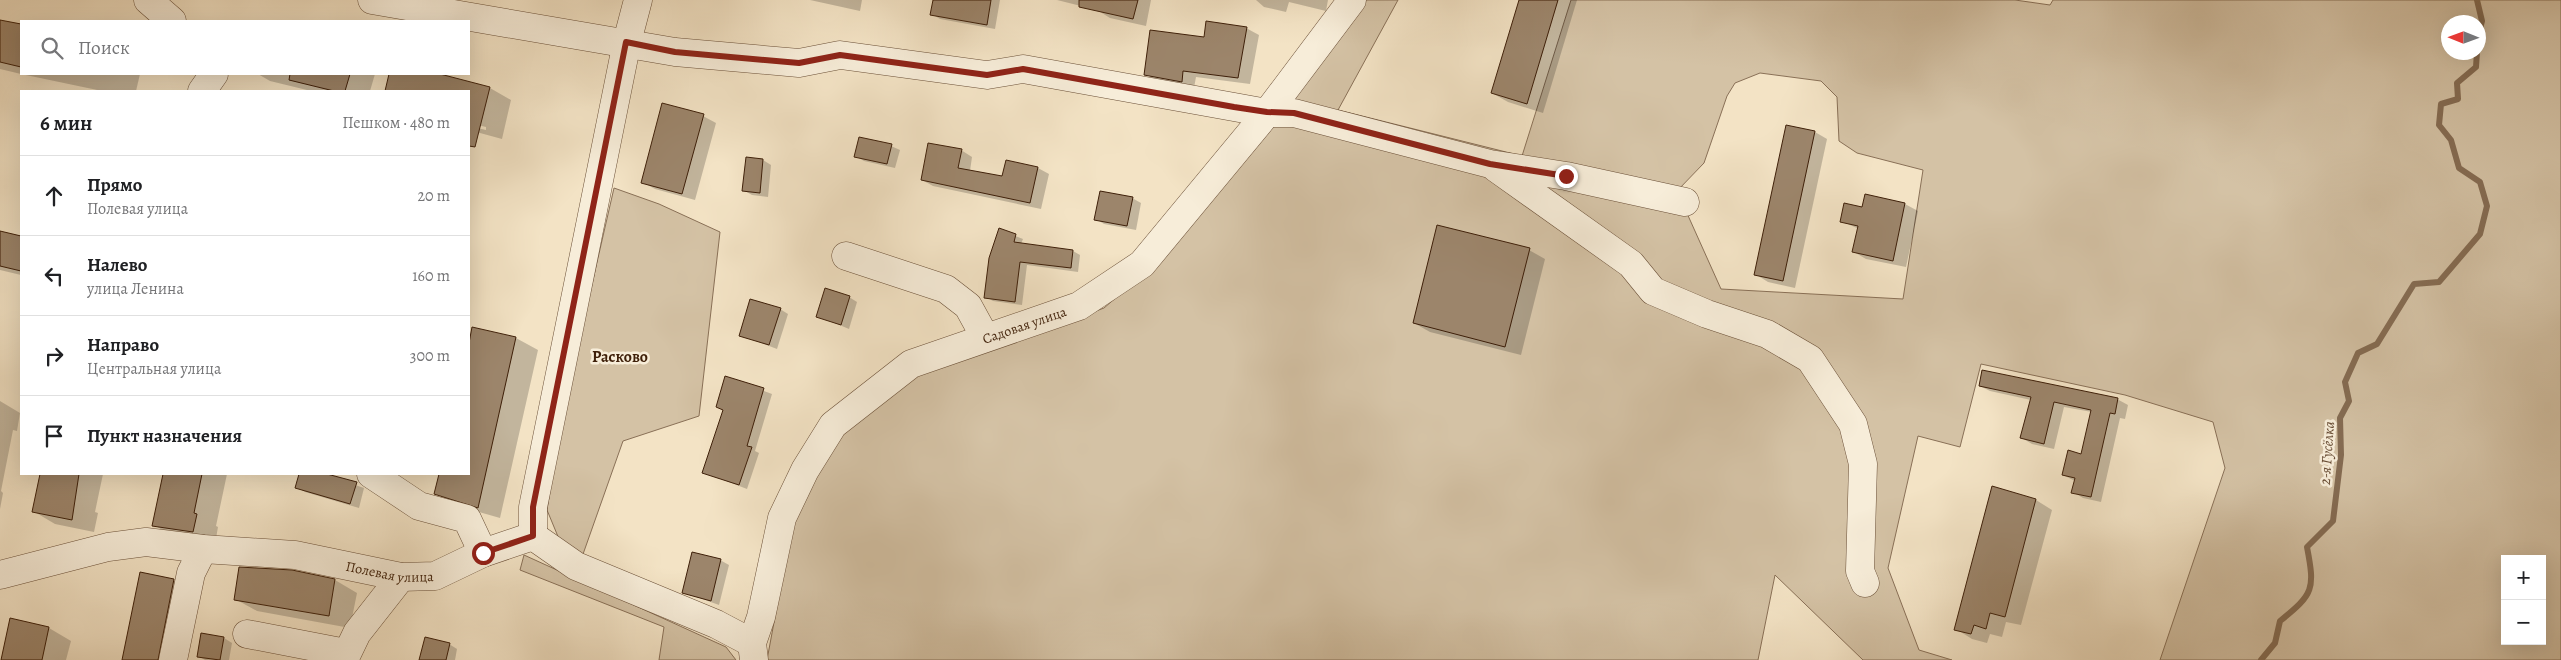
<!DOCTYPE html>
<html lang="ru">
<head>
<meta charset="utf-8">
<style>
  :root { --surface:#fff; --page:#f2f2f2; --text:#202124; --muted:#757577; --line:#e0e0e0 }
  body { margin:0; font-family:Alegreya,serif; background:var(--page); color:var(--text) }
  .controls { position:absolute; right:15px; bottom:15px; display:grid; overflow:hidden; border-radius:0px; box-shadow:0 5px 20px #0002 }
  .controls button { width:45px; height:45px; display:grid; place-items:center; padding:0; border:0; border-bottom:1px solid var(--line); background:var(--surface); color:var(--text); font:25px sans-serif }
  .compass { position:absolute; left:2441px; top:15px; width:45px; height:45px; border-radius:50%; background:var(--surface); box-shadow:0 5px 20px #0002; rotate:271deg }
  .stop { position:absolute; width:15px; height:15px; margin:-11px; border:4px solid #8f2418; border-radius:50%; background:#fff }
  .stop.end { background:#8f2418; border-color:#fff; box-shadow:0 1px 5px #0008 }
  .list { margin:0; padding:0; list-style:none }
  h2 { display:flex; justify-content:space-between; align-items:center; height:65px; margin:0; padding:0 20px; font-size:21px }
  h2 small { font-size:16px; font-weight:400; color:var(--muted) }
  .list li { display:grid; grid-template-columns:32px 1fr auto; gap:15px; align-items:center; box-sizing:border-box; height:80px; padding:0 20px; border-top:1px solid var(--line) }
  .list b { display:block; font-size:19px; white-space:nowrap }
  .list p { margin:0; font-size:16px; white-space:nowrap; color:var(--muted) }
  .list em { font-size:16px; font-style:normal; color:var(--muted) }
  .icon { flex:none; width:28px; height:28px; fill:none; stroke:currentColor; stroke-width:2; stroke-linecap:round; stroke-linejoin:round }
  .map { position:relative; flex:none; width:2561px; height:660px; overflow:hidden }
  .search { position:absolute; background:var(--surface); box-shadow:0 5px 20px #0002; left:20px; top:20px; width:450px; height:55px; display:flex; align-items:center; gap:12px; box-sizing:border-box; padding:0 18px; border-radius:0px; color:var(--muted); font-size:19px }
  .panel { position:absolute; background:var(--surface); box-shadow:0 5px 20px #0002; left:20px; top:90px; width:450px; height:385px; border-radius:0px }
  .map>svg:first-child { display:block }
  .green { fill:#d4c2a5; stroke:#897057; fill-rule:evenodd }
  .shadow { fill:#0003 }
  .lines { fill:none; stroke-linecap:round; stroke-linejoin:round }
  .stream { stroke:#856c53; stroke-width:6 }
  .building { fill:#9c856b; stroke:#3e1f09 }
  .minor-casing { stroke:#6b5038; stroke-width:29 }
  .minor { stroke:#f7edd9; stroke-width:28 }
  .route { stroke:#8f2418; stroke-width:6 }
  .labels { text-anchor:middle; stroke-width:5; stroke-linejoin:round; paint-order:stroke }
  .street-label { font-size:14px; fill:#3e1f09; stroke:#f7edd9 }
  .water-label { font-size:15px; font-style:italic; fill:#684c34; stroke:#f7edd9 }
  .quarter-label { font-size:16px; font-weight:bold; fill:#3e1f09; stroke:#f7edd9 }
</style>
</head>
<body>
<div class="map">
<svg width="2561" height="660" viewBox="0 0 2561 660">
  <rect width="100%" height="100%" fill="#f3e3c5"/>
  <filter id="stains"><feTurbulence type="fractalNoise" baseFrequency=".004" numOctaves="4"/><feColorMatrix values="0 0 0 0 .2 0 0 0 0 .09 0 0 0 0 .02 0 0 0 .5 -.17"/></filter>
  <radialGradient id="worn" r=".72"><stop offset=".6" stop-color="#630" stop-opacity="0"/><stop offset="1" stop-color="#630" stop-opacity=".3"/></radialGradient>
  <g class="green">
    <path d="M1363 0H1398L1338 110 1522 156 1571 0H2015L2050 5 2053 0H2561V660H2160L2225 468 2213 422 2125 395 1981 364 1960 447 1918 436 1888 568 1919 650 1952 660H1863L1775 575 1758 660H767L793 520 812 480 845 432 908 380 937 362 1075 319 1104 308 1147 271ZM2448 22H2478V52H2448ZM1760 73 1821 81 1837 97 1839 141 1857 153 1923 170 1903 299 1721 289 1677 191 1704 163 1727 96 1735 83ZM2505 559H2542V641H2505Z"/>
    <polygon points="614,188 659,204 720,232 699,416 623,441 582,557 559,539 547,510 561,420"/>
    <polygon points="524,555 726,647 736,660 659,660 664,627 520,570"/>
  </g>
  <g class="shadow">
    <polygon points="810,0 862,0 860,11"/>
    <polygon points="934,0 1000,0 995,29 940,19 932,14"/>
    <polygon points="1057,0 1151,0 1146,26 1110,18 1097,10"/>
    <polygon points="1256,0 1328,0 1326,11 1289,2 1286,12 1264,7"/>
    <polygon points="1520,0 1577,0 1543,113 1508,102 1492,93"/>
    <polygon points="0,21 21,25 21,74 0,69"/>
    <polygon points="1246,28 1259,35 1250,84 1196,77 1194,88 1158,82 1146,74 1205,38"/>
    <polygon points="21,74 140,74 136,91 102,91"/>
    <polygon points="258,74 375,74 370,91 311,91 270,81"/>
    <polygon points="391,74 435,74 490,88 511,100 502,139 469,130 469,126 486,130 486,127 469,123 469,91 386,91"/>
    <polygon points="703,116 716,123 695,200 655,189 642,182"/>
    <polygon points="1815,132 1827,139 1795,288 1768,282 1755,274"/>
    <polygon points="891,146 900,150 895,168 864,161 856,156"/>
    <polygon points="961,150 972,157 970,171 1003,178 1038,168 1049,174 1041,209 933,186 922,180"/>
    <polygon points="747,159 763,160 771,165 768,197 752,195 743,190"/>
    <polygon points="1866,195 1905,204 1918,211 1906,267 1866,259 1854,252 1859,229 1841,221 1863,208"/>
    <polygon points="1132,198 1141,203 1136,230 1104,224 1096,219"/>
    <polygon points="1000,230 1023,239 1021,244 1073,251 1080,255 1078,272 1027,265 1022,305 993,301 986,297"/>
    <polygon points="0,231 21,236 21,275 0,270"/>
    <polygon points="1529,250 1545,259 1521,355 1430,332 1414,323"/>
    <polygon points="849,297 857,302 849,329 818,316"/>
    <polygon points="780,309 788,314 777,349 740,335"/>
    <polygon points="473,328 516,338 538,350 500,518 458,506 436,493 440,474 469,474 469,348"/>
    <polygon points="726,377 772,394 755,451 759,453 747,489 703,472 724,411 717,407"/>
    <polygon points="1980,386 2117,399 2128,405 2125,419 2120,418 2101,502 2083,498 2073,492 2075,481 2063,475 2082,455 2092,412 2064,407 2054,449 2032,444 2022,438 2031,400 1990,391"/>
    <polygon points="0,401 20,413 17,431 13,430 1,491 3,493 0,509"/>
    <polygon points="41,474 103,474 95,512 98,513 94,532 55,524 33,511"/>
    <polygon points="165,474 227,474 216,526 218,527 215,544 175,538 154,525"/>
    <polygon points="301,474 323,474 364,488 359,508 305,492 297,487"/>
    <polygon points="1993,488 2036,500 2052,510 2021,625 2006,622 2002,637 1990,634 1987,643 1972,639 1956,629"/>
    <polygon points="720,560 729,565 719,605 683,592"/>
    <polygon points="292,572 335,580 357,593 350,628 257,611 235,599"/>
    <polygon points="173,580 195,592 181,660 123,660"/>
    <polygon points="11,620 49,628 71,641 66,660 3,660"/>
    <polygon points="224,638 232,643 229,660 205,660 198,656"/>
    <polygon points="449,644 457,649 455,660 421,660"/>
  </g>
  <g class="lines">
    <g class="stream">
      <polyline points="2477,0 2482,21 2478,36"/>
      <path d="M2261 660 2275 643 2280 621C2314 594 2315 589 2307 547L2333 521 2341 455 2340 418 2349 401 2345 382 2358 353 2377 344 2414 284 2439 282 2480 234 2487 206 2480 182 2459 168 2451 140 2439 125 2441 104 2458 99 2457 83 2476 67 2477 52"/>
    </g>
  </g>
  <g class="building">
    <polygon points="933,0 991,0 987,25 930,15"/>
    <polygon points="1079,0 1138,0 1133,19 1079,7"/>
    <polygon points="1519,0 1558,0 1527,104 1491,93"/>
    <polygon points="0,20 21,24 21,67 0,62"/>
    <polygon points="1206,21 1247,27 1238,78 1183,71 1182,82 1144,75 1150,30 1204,37"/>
    <polygon points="290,74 350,74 345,91 334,91 289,80"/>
    <polygon points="389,74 440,74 490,87 475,147 469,146 469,91 385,91"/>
    <polygon points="662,103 704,114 682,194 641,183"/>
    <polygon points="1786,125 1815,131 1783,281 1754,275"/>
    <polygon points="859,137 892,144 887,164 854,157"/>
    <polygon points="928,143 962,149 958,168 1002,176 1006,160 1038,167 1030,203 921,180"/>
    <polygon points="746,157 763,159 760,193 742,191"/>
    <polygon points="1100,191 1133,197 1127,226 1094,220"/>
    <polygon points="1865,194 1905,203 1893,261 1852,252 1858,226 1840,222 1844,203 1862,207"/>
    <polygon points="1437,225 1530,248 1505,347 1413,323"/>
    <polygon points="999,228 1016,234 1014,242 1073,250 1071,268 1020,262 1015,302 984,298 989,258"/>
    <polygon points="0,231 21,236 21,271 0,266"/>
    <polygon points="825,288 850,296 841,325 816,317"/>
    <polygon points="750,299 781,308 769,345 739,336"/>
    <polygon points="472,327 516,337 478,508 434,494 439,474 469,474 469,343"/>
    <polygon points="1982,370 2118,398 2115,414 2110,413 2091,497 2071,493 2075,478 2062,475 2068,450 2081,454 2091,410 2054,402 2044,444 2020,438 2031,397 1979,386"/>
    <polygon points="725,376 764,388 747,446 752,447 739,485 702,473 723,410 716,407"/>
    <polygon points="40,474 79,474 72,520 32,512"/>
    <polygon points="163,474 202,474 194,513 197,514 193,532 152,526"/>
    <polygon points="299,474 327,474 357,482 350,504 295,488"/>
    <polygon points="1992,486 2036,499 2005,617 1990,613 1986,629 1974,625 1971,634 1954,630"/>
    <polygon points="692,552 721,559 711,601 682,593"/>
    <polygon points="239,567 292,570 335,579 329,616 234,600"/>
    <polygon points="140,572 174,579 158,660 122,660"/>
    <polygon points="10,618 49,627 42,660 1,660"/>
    <polygon points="201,633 224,637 220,660 197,657"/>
    <polygon points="425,637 450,643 446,660 419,660"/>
  </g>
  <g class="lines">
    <defs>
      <g id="minor">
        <polyline points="148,0 172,21"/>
        <polyline points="372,0 675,52 799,63 840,55 987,75 1023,69 1234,107 1267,113 1294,113 1490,164 1566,176 1685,202"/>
        <polyline points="202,91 214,74"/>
        <polyline points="1496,168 1631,264 1653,291 1707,314 1767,334 1810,359 1853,424 1863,464 1860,571 1865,583"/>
        <polyline points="846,256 946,289 968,306 985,337"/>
        <polyline points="371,474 419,506 467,519 483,553"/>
        <polyline points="533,536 533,507 627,42 638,0"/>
        <polyline points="533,536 576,566 716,624 752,643"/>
        <path id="s1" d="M0 575 108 547 146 542 203 549 295 555 401 577 435 576 483 553 533 536"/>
        <polyline points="247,634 346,653"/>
        <polyline points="173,660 191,573 203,549"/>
        <polyline points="344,660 357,633 401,577"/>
        <path id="s2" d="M754 660 752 643 761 617 782 518 805 470 833 425 911 364 1079 306 1142 264 1267 113 1352 0"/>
      </g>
    </defs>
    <use href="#minor" class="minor-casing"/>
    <use href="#minor" class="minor"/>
  </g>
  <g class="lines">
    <polyline class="route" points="483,553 533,536 533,507 626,42 675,52 799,63 840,55 987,75 1023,69 1234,107 1267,112 1294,113 1490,164 1566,176"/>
  </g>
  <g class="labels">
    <g class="street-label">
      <text dy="5" stroke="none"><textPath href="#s2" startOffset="471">Садовая улица</textPath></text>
      <text dy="5" stroke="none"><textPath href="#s1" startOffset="396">Полевая улица</textPath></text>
    </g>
    <g class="water-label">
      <text transform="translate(2327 453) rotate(-86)" y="5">2-я Гусёлка</text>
    </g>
    <g class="quarter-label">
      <text x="620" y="362">Расково</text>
    </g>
  </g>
  <rect width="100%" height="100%" filter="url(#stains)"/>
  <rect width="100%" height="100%" fill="url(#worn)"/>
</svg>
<div class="controls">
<button>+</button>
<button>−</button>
</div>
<svg class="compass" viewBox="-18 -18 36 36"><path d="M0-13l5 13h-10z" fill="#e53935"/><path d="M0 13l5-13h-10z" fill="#757577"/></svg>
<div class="stop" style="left:483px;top:553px"></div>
<div class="stop end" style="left:1566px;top:176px"></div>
<div class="search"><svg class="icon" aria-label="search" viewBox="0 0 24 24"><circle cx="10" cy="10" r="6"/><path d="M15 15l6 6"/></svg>Поиск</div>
<section class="panel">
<h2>6 мин<small>Пешком · 480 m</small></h2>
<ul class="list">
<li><svg class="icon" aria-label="ahead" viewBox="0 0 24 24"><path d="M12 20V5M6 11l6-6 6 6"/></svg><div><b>Прямо</b><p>Полевая улица</p></div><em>20 m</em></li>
<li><svg class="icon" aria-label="left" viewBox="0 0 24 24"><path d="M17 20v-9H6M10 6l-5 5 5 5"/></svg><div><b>Налево</b><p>улица Ленина</p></div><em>160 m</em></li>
<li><svg class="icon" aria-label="right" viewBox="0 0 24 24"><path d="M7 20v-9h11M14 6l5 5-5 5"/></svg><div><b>Направо</b><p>Центральная улица</p></div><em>300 m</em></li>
<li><svg class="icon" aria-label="arrive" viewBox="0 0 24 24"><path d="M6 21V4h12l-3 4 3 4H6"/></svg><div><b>Пункт назначения</b></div></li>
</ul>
</section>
</div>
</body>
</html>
